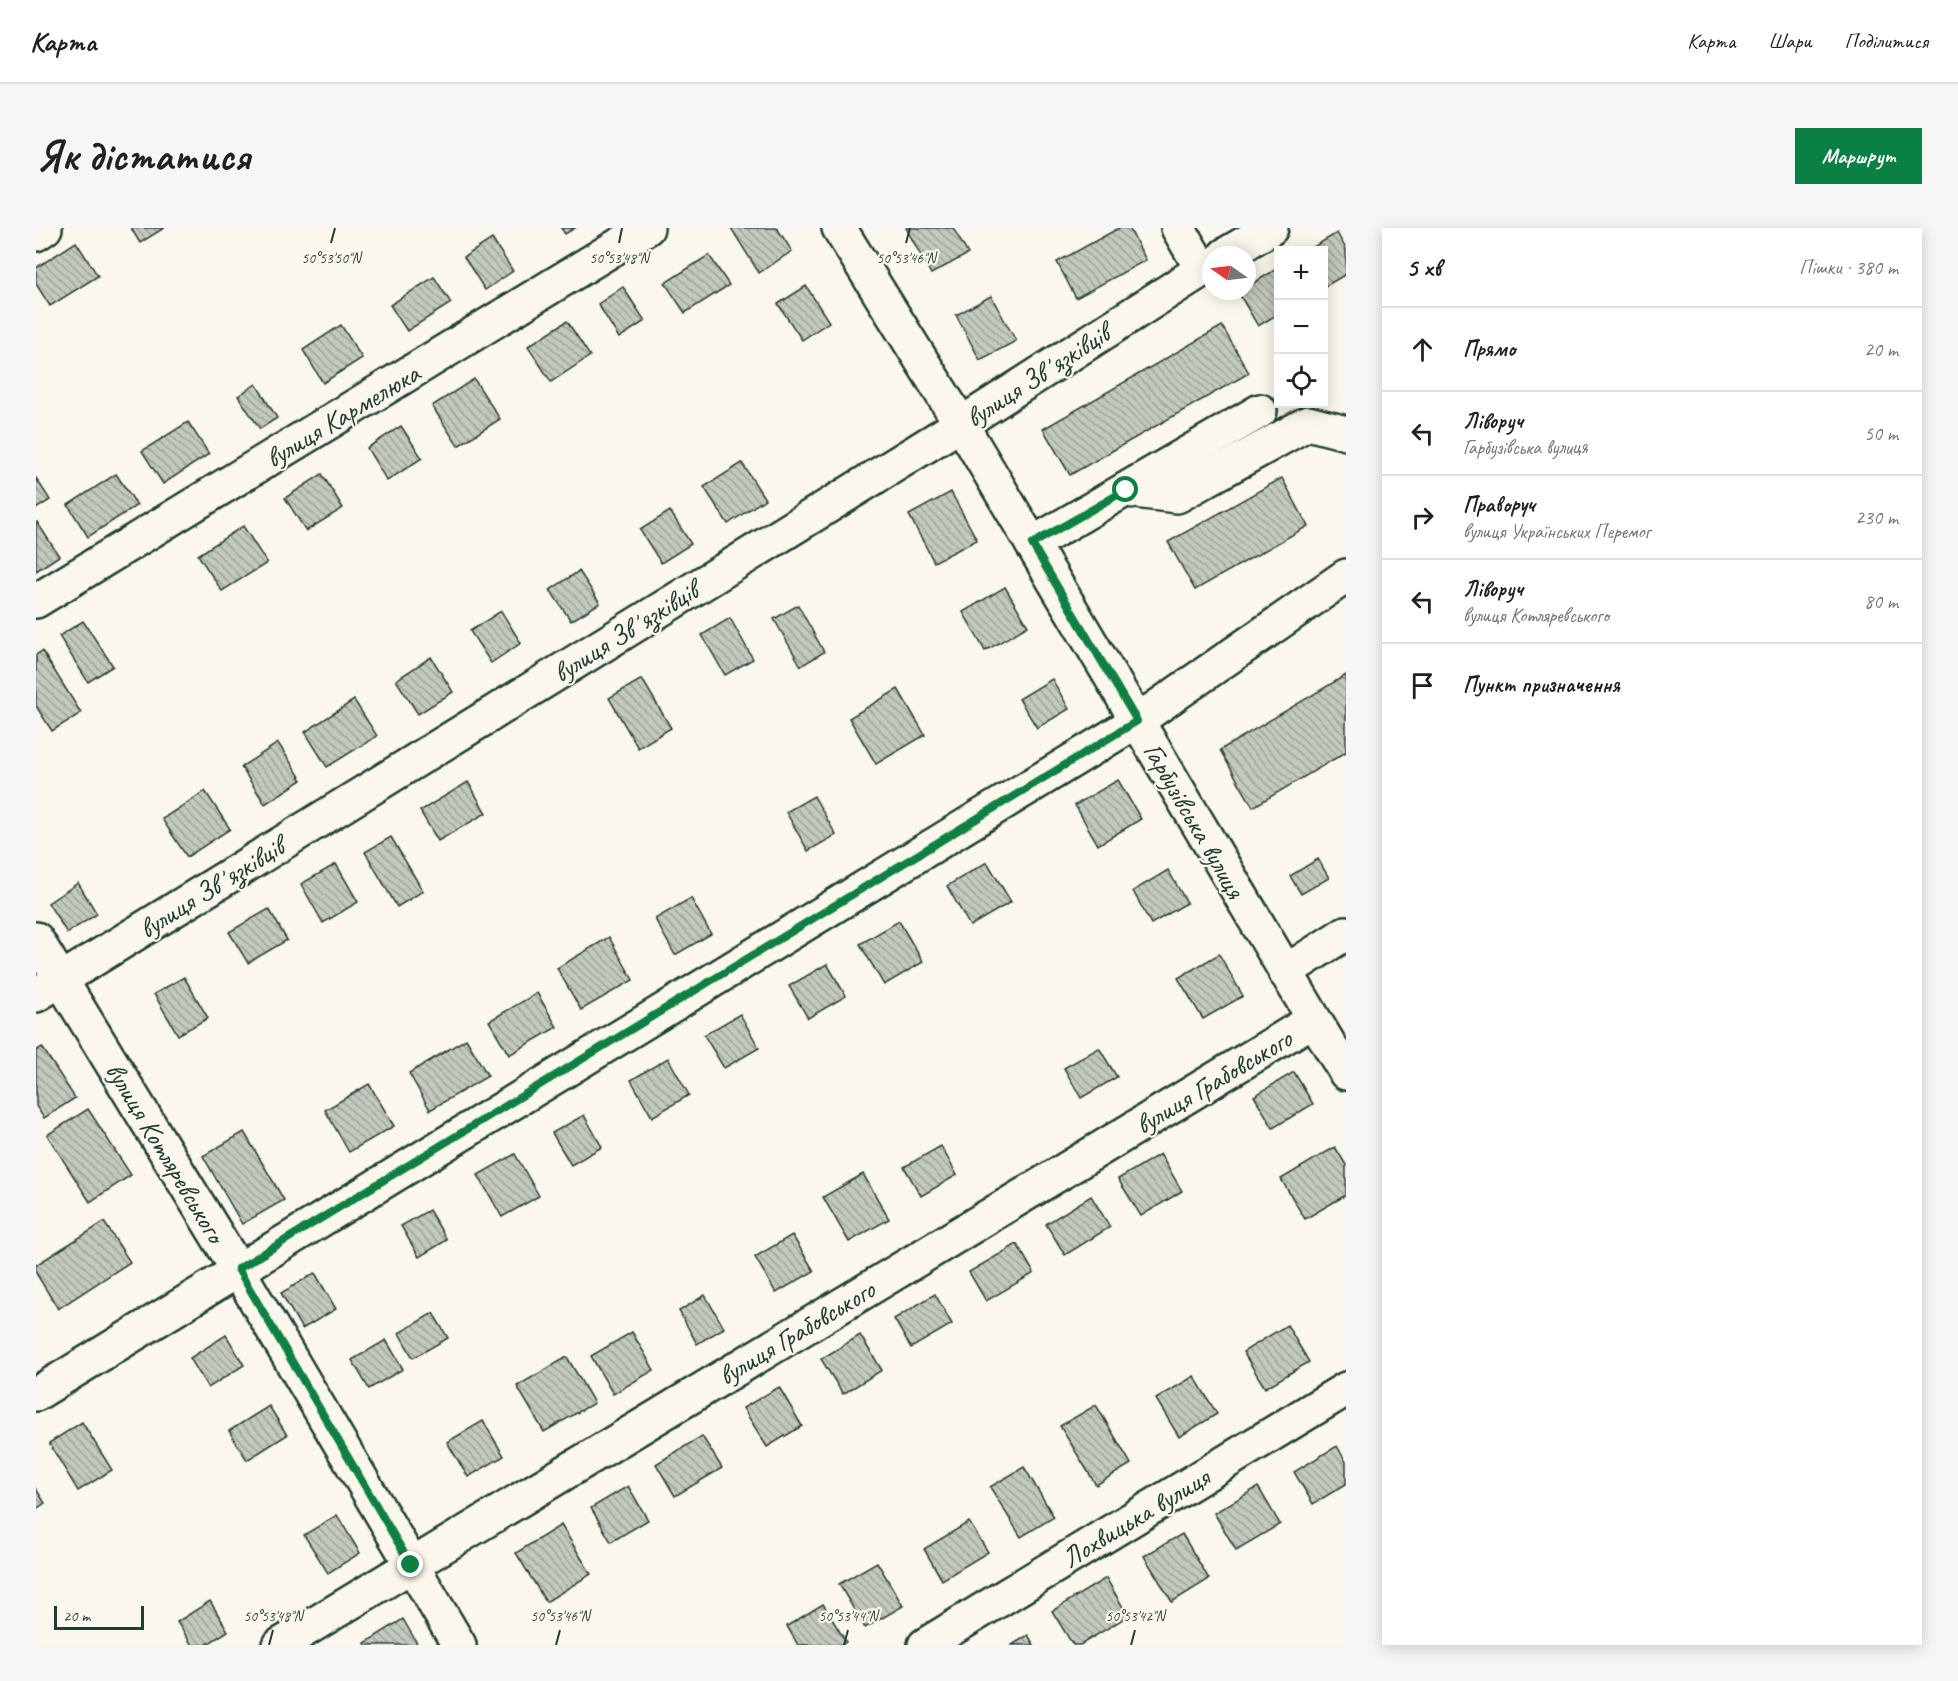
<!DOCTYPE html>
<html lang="uk">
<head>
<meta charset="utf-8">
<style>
  :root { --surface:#fff; --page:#f6f6f6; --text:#202124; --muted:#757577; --line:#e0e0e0; --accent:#0b8043 }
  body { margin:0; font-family:Caveat,sans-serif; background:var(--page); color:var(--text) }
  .controls { position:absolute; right:18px; top:18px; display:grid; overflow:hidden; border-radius:0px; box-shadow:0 3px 15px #0003 }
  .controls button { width:54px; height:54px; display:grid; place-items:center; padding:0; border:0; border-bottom:2px solid var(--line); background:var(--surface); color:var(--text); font:30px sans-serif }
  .compass { position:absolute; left:1166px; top:18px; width:54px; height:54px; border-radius:50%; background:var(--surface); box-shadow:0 3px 15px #0003; rotate:284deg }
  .scale { position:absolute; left:18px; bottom:15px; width:90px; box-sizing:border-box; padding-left:6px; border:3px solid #1f3d34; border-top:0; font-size:16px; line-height:21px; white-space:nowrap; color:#1f3d34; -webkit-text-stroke:4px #fbf7ec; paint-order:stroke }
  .stop { position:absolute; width:18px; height:18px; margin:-14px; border:4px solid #0b8043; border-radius:50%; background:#fff }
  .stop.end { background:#0b8043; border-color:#fff; box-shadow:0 2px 6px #0008 }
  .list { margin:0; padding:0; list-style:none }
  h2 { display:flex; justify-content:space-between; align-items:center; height:78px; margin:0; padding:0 24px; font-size:26px }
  h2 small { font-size:20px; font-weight:400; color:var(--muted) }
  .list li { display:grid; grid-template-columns:39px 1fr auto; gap:18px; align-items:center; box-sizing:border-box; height:84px; padding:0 24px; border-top:2px solid var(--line) }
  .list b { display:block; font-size:22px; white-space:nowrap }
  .list p { margin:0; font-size:20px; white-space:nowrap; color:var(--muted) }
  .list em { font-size:20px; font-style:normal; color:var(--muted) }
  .icon { flex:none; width:33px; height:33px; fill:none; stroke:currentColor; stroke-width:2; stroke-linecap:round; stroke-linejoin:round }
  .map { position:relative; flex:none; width:1310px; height:1417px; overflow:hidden; border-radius:0px }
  header { display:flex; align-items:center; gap:36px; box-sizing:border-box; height:84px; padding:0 30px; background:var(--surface); border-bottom:2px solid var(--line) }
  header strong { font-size:28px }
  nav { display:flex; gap:33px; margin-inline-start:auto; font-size:21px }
  .intro { display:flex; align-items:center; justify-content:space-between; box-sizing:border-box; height:144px; padding:0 36px }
  h1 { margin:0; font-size:42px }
  .button { padding:15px 27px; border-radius:0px; background:var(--accent); color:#fff; font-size:21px; font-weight:700 }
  main { display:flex; gap:36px; padding:0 36px }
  aside { flex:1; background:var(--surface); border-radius:0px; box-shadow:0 3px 15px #0003 }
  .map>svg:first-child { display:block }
  .building { fill:url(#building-back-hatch); stroke:#1f3d34; stroke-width:1.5 }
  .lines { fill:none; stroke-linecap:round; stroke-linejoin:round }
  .minor-casing { stroke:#1f3d34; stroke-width:38 }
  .minor { stroke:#fbf7ec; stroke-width:33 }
  .route { stroke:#0b8043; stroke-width:8 }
  .ticks { fill:none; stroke:#1f3d34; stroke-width:2 }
  .labels { text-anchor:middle; stroke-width:4.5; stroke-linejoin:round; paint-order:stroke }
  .street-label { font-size:28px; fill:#1f3d34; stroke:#fbf7ec }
  .ticks-label { font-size:15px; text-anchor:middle; fill:#1f3d34; stroke:#fbf7ec; stroke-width:4.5; stroke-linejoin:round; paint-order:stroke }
</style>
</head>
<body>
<header>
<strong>Карта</strong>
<nav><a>Карта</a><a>Шари</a><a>Поділитися</a></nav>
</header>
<div class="intro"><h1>Як дістатися</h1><a class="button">Маршрут</a></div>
<main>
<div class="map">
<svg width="1310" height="1417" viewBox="0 0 1310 1417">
  <defs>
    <pattern id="building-back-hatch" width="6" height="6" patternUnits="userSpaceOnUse" patternTransform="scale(1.5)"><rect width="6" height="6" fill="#c4c9be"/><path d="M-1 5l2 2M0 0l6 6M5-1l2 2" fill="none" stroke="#9fa49b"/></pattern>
  </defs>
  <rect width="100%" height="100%" fill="#fbf7ec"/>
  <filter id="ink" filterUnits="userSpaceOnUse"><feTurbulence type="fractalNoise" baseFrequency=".0167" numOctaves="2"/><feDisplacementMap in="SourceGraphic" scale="12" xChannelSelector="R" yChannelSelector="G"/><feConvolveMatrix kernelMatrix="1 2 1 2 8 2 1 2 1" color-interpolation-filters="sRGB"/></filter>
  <g filter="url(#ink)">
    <g class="building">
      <polygon points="95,0 128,0 104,15"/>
      <polygon points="525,0 539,0 529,6"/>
      <polygon points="695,0 741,0 756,23 723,45"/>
      <polygon points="870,0 917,0 932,26 895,46"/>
      <polygon points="1083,0 1093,0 1110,32 1040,70 1021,34"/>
      <polygon points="1301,5 1310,21 1310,46 1288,59 1288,22 1272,22"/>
      <polygon points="456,11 477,43 449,62 428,29"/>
      <polygon points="40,14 62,48 14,78 0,56 0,40"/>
      <polygon points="673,27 693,57 649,85 629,55"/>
      <polygon points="1242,40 1242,86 1222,98 1202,64 1211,63 1211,59"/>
      <polygon points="398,49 415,75 371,103 354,77"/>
      <polygon points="770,58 793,94 766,112 742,76"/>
      <polygon points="587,59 609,93 583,110 562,76"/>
      <polygon points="955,68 980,113 944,132 920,87"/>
      <polygon points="531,93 554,128 515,154 492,118"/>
      <polygon points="305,97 326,130 287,155 267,122"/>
      <polygon points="1186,98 1213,145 1034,247 1007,201"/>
      <polygon points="438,151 464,191 422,218 396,178"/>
      <polygon points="220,156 241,190 224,201 202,168"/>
      <polygon points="152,194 173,226 127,256 106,223"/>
      <polygon points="365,198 386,230 351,253 331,220"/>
      <polygon points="706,235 729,271 692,296 668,259"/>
      <polygon points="80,246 101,277 52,309 32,277"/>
      <polygon points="286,246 307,280 270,303 249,270"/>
      <polygon points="0,250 14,272 0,281"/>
      <polygon points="1246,250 1272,298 1159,362 1132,314"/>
      <polygon points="915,264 941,312 898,334 873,287"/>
      <polygon points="634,283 655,316 625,335 604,302"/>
      <polygon points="1,294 23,328 0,343 0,295"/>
      <polygon points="207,298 231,335 186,363 162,327"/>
      <polygon points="543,343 564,375 535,393 514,362"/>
      <polygon points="969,359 992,398 949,423 927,384"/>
      <polygon points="762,377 788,424 765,438 738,391"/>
      <polygon points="465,383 485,415 455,435 434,403"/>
      <polygon points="694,390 717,431 689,447 666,407"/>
      <polygon points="47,393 77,438 52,454 23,408"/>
      <polygon points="6,423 45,485 16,503 0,478 0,427"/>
      <polygon points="395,429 417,464 382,486 360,452"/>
      <polygon points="1310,447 1310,524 1217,579 1184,522"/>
      <polygon points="606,451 635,500 602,520 573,470"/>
      <polygon points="1016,451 1033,481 1001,500 983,471"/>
      <polygon points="862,461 889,507 840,536 813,490"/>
      <polygon points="318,472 341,508 291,539 269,504"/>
      <polygon points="242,515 266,552 229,576 205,539"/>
      <polygon points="1082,552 1105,591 1062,617 1039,577"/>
      <polygon points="432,554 450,585 402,613 384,583"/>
      <polygon points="169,563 194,601 151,629 126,591"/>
      <polygon points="778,568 800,607 772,623 750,584"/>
      <polygon points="355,609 387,663 361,679 329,624"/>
      <polygon points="1282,631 1293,650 1265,666 1254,648"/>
      <polygon points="951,634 975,674 934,698 911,658"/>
      <polygon points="300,636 322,674 287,695 265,656"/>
      <polygon points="1132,642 1151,675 1115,696 1097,663"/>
      <polygon points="42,655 61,686 31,705 12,675"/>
      <polygon points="655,670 675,706 639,727 619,691"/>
      <polygon points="233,681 251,712 212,735 193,704"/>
      <polygon points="863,693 887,734 848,757 824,716"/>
      <polygon points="573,709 597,752 545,782 521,740"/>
      <polygon points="1183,726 1207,768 1167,791 1142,750"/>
      <polygon points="791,736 810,768 772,790 753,758"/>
      <polygon points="148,749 172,790 142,807 118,766"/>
      <polygon points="501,765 521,799 473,827 453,793"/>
      <polygon points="704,786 723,820 688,840 668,807"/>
      <polygon points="430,811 452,848 394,882 373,845"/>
      <polygon points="6,819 39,870 8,890 0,878 0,823"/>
      <polygon points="1063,820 1081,849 1045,870 1028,840"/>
      <polygon points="632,830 653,867 616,889 595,852"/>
      <polygon points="1258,844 1277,876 1237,900 1218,868"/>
      <polygon points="333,856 358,898 313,924 289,882"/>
      <polygon points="52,881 95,947 54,974 11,907"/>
      <polygon points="548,887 566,919 535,937 516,905"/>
      <polygon points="208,904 248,972 206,996 167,928"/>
      <polygon points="905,918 921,947 885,968 868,939"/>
      <polygon points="1299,919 1310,937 1310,967 1269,991 1245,951"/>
      <polygon points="479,926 503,968 466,989 442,947"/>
      <polygon points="1124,926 1146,963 1105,988 1082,951"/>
      <polygon points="827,946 853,991 813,1014 787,969"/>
      <polygon points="1055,968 1074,999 1029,1027 1010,996"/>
      <polygon points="393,982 411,1012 383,1029 365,998"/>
      <polygon points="68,994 94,1034 22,1081 0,1045 0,1037"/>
      <polygon points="756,1007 778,1043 740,1065 719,1029"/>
      <polygon points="981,1016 998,1045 950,1073 933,1044"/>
      <polygon points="279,1045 300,1081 266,1101 245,1065"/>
      <polygon points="899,1066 916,1096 875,1120 858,1091"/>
      <polygon points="669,1067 688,1100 661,1116 643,1083"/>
      <polygon points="397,1085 412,1110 377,1130 363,1105"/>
      <polygon points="1251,1097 1273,1134 1229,1160 1207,1124"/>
      <polygon points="596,1104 618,1142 577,1166 555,1128"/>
      <polygon points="190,1107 208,1137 172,1160 154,1130"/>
      <polygon points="824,1107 846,1142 807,1166 785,1131"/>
      <polygon points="350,1112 367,1141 333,1161 316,1132"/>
      <polygon points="531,1129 558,1175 508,1204 481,1158"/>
      <polygon points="1158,1148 1181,1186 1143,1209 1120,1171"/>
      <polygon points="743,1159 766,1198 731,1219 707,1180"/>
      <polygon points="1060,1177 1095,1236 1060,1257 1024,1198"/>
      <polygon points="233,1178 251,1207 211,1232 193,1203"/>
      <polygon points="447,1193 468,1228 432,1249 411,1214"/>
      <polygon points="46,1194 76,1242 42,1263 13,1215"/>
      <polygon points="666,1208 686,1240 639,1268 620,1236"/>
      <polygon points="1301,1218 1310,1234 1310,1256 1277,1276 1258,1244"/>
      <polygon points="988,1239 1018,1289 985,1309 954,1259"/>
      <polygon points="592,1258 612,1292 575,1314 555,1280"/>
      <polygon points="1222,1259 1244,1296 1200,1322 1178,1285"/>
      <polygon points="0,1261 9,1275 0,1281"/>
      <polygon points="301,1287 324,1325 292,1345 268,1307"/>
      <polygon points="933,1294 952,1324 906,1352 888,1321"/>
      <polygon points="525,1297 555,1346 510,1374 480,1325"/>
      <polygon points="1146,1306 1173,1351 1136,1374 1108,1328"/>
      <polygon points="841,1334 867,1378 829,1400 803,1356"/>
      <polygon points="1070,1350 1092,1388 1044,1417 1037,1417 1016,1383"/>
      <polygon points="174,1373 192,1403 170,1417 156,1417 141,1394"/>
      <polygon points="787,1376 810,1414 806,1417 762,1417 751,1398"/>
      <polygon points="367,1391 382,1417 330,1417 329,1415"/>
      <polygon points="992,1407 998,1417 976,1417"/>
    </g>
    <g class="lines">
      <defs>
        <g id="minor">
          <polyline points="803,0 925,196 1310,845"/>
          <polyline points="1142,0 1166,41"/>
          <polyline points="0,6 9,0"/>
          <polyline points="1189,27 1235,0"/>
          <polyline points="1090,262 1141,268 1272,195 1310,205"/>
          <polyline points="996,316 1224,183"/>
          <polyline points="0,373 611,0"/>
          <polyline points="0,711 202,1042 423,1417"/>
          <polyline points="1249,744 1310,705"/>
          <polyline points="0,767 925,196 1175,36"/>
          <polyline points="0,1166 1101,493 1310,348"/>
          <polyline points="244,1417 1277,792"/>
          <polyline points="889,1417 1310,1161"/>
        </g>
      </defs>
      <use href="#minor" class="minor-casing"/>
      <use href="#minor" class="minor"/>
    </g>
  </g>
  <g class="lines" filter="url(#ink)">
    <polyline class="route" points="375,1337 202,1041 1101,493 996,316 1090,262"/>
  </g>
  <path class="ticks" d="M295 15 299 0M583 15 586 0M870 15 874 0M233 1417 237 1402M520 1417 524 1402M808 1417 812 1402M1095 1417 1099 1402"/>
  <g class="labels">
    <g class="street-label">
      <text transform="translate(1001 147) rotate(-33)" y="10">вулиця Звʼязківців</text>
      <text transform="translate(306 187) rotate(-31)" y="10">вулиця Кармелюка</text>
      <text transform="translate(589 403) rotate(-32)" y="10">вулиця Звʼязківців</text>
      <text transform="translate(1159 592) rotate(60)" y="10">Гарбузівська вулиця</text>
      <text transform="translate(175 659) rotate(-32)" y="10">вулиця Звʼязківців</text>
      <text transform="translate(1177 853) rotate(-31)" y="10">вулиця Грабовського</text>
      <text transform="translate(130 924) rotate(59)" y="10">вулиця Котляревського</text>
      <text transform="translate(760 1104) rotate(-31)" y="10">вулиця Грабовського</text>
      <text transform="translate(1099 1289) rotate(-31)" y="10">Лохвицька вулиця</text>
    </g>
  </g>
  <g class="ticks-label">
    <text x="295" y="35">50°53'50"N</text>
    <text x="583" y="35">50°53'48"N</text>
    <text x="870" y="35">50°53'46"N</text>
    <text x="237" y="1393">50°53'48"N</text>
    <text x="524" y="1393">50°53'46"N</text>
    <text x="812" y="1393">50°53'44"N</text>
    <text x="1099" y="1393">50°53'42"N</text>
  </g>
</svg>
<div class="controls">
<button>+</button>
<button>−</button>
<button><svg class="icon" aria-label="locate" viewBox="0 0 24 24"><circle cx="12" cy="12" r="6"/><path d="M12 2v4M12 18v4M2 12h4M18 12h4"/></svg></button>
</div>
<svg class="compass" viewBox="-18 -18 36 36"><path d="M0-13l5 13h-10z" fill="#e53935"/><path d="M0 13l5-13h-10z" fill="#757577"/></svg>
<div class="scale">20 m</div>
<div class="stop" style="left:1090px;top:262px"></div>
<div class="stop end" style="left:375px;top:1337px"></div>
</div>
<aside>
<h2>5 хв<small>Пішки · 380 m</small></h2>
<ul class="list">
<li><svg class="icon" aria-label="ahead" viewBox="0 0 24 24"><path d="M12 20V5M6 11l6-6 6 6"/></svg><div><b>Прямо</b></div><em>20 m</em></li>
<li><svg class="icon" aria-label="left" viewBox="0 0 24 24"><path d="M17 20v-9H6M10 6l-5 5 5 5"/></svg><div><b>Ліворуч</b><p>Гарбузівська вулиця</p></div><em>50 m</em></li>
<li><svg class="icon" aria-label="right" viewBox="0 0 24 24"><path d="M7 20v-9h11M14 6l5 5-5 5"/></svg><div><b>Праворуч</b><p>вулиця Українських Перемог</p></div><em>230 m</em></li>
<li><svg class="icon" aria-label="left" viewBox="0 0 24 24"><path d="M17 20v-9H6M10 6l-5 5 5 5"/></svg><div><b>Ліворуч</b><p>вулиця Котляревського</p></div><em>80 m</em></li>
<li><svg class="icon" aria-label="arrive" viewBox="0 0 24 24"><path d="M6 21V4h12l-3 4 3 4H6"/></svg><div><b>Пункт призначення</b></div></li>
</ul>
</aside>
</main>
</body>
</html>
